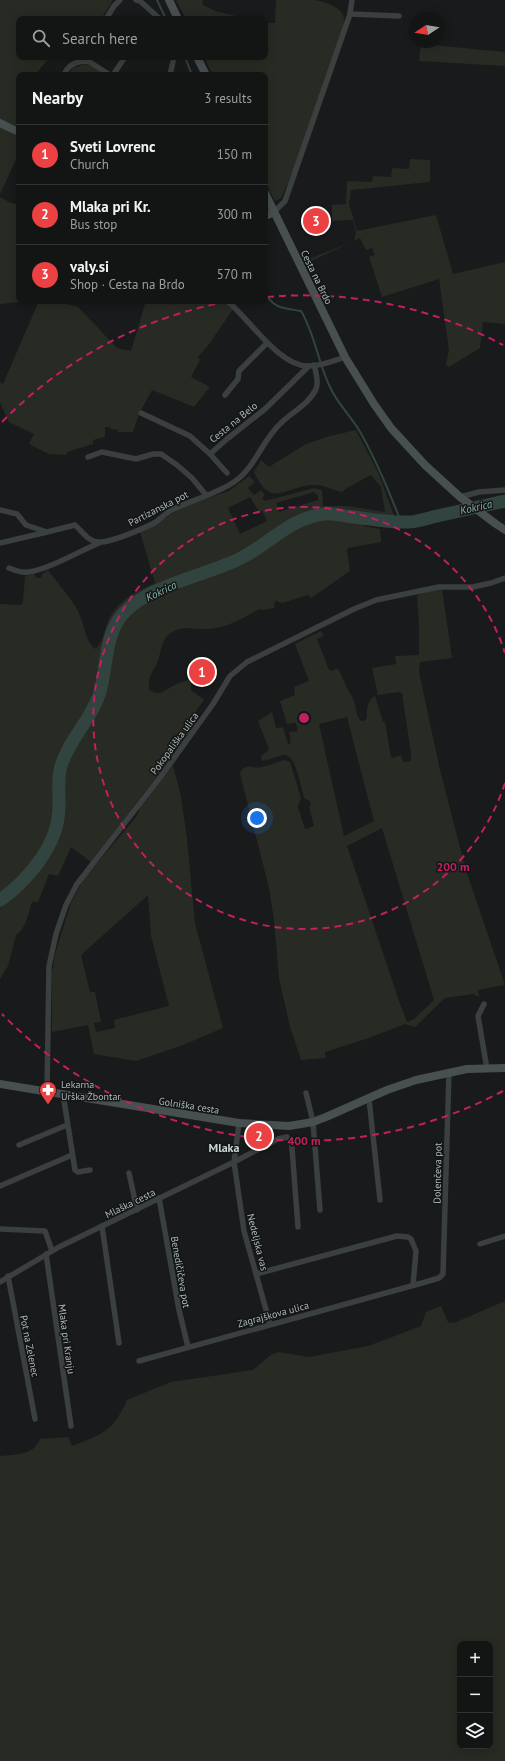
<!DOCTYPE html>
<html lang="en">
<head>
<meta charset="utf-8">
<style>
  :root { --surface:#131414; --page:#202122; --text:#f1f3f6; --muted:#9d9ea0; --line:#323334; --accent:#eb4143 }
  body { margin:0; font-family:"PT Sans",sans-serif; background:var(--page); color:var(--text) }
  .controls { position:absolute; right:12px; bottom:12px; display:grid; overflow:hidden; border-radius:8px; box-shadow:0 2px 10px #0003 }
  .controls button { width:36px; height:36px; display:grid; place-items:center; padding:0; border:0; border-bottom:1px solid var(--line); background:var(--surface); color:var(--text); font:20px sans-serif }
  .compass { position:absolute; left:409px; top:12px; width:36px; height:36px; border-radius:50%; background:var(--surface); box-shadow:0 2px 10px #0003; rotate:258deg }
  .you { position:absolute; left:257px; top:818px; width:14px; height:14px; margin:-10px; border:3px solid #fff; border-radius:50%; background:#1a73e8; box-shadow:0 0 0 6px #1a73e833 }
  .badge { display:grid; place-items:center; width:26px; height:26px; border-radius:50%; background:var(--accent); color:#fff; font-size:13px; font-weight:700 }
  .pin { position:absolute; translate:-50% -50%; border:2px solid #fff; box-shadow:0 1px 4px #0006 }
  .list { margin:0; padding:0; list-style:none }
  h2 { display:flex; justify-content:space-between; align-items:center; height:52px; margin:0; padding:0 16px; font-size:17px }
  h2 small { font-size:13px; font-weight:400; color:var(--muted) }
  .list li { display:grid; grid-template-columns:26px 1fr auto; gap:12px; align-items:center; box-sizing:border-box; height:60px; padding:0 16px; border-top:1px solid var(--line) }
  .list b { display:block; font-size:15px; white-space:nowrap }
  .list p { margin:0; font-size:13px; white-space:nowrap; color:var(--muted) }
  .list em { font-size:13px; font-style:normal; color:var(--muted) }
  .icon { flex:none; width:22px; height:22px; fill:none; stroke:currentColor; stroke-width:2; stroke-linecap:round; stroke-linejoin:round }
  .map { position:relative; flex:none; width:505px; height:1761px; overflow:hidden }
  .search { position:absolute; background:var(--surface); box-shadow:0 2px 10px #0003; left:16px; top:16px; width:252px; height:44px; display:flex; align-items:center; gap:10px; box-sizing:border-box; padding:0 14px; border-radius:8px; color:var(--muted); font-size:15px }
  .panel { position:absolute; background:var(--surface); box-shadow:0 2px 10px #0003; left:16px; top:72px; width:252px; height:232px; border-radius:8px }
  .map>svg:first-child { display:block }
  .green { fill:#282b23; fill-rule:evenodd }
  .lines { fill:none; stroke-linecap:round; stroke-linejoin:round }
  .stream { stroke:#32443f; stroke-width:2 }
  .river { stroke:#32443f; stroke-width:13 }
  .street { stroke:#3a3f40; stroke-width:5.5 }
  .secondary { stroke:#484f50; stroke-width:8 }
  .ring { fill:none; stroke:#c12060; stroke-width:2; stroke-dasharray:7 5 }
  .labels { text-anchor:middle; stroke-width:3; stroke-linejoin:round; paint-order:stroke }
  .street-label { font-size:10px; fill:#acbaba; stroke:#141516 }
  .poi-label { font-size:10px; fill:#acbaba; stroke:#141516; text-anchor:start }
  .water-label { font-size:11px; font-style:italic; fill:#85b3aa; stroke:#141516 }
  .quarter-label { font-size:12px; font-weight:bold; fill:#cdd6d6; stroke:#141516 }
  .centre { fill:#c12060; stroke:#141516; stroke-width:2 }
  .ring-label { font-size:12px; text-anchor:middle; font-weight:bold; fill:#c12060; stroke:#141516; stroke-width:3; stroke-linejoin:round; paint-order:stroke }
</style>
</head>
<body>
<div class="map">
<svg width="505" height="1761" viewBox="0 0 505 1761">
  <rect width="100%" height="100%" fill="#191a1b"/>
  <g class="green">
    <polygon points="0,0 113,0 101,19 19,19 19,57 50,57 35,75 19,75 19,127 0,120"/>
    <polygon points="176,0 204,0 202,1 203,5 218,12 250,19 186,19"/>
    <path d="M276 0H315C325 2 343 7 344 19 345 29 333 56 330 66 314 110 302 157 281 198L275 201 265 182V75H213L204 57H265V23H275Z"/>
    <polygon points="421,44 505,52 505,66 419,61"/>
    <polygon points="85,64 89,65 106,75 68,75 73,68"/>
    <polygon points="0,127 19,135 19,153 0,194"/>
    <polygon points="410,159 430,160 430,182 351,190 349,204 357,231 436,215 453,274 505,262 505,324 483,322 480,348 449,367 446,365 449,350 439,279 382,297 369,257 375,255 372,248 366,250 360,238 305,264 304,261 354,241 356,232 353,220 332,221 332,205 346,204 347,181 372,182 373,176 391,177 392,168 409,169"/>
    <polygon points="0,197 11,203 19,204 19,301 30,301 0,304"/>
    <polygon points="39,301 81,301 80,304 65,302 66,304 78,307 117,348 131,351 146,301 164,301 174,305 177,301 222,301 233,309 207,347 198,357 200,360 191,377 210,387 194,407 152,390 139,414 133,432 118,432 118,430 110,429 110,427 105,427 105,437 93,440 93,444 67,452 67,455 49,454 29,444 34,434 9,422 0,403 0,382 3,384"/>
    <path d="M356 430 378 472 395 518C364 518 337 507 306 515 279 522 262 544 239 556 202 575 137 583 116 621 95 656 111 689 78 724V728L57 768V817L53 827 44 842 32 868 13 889 0 897V604L21 605 23 602 25 576 34 574 37 578H41L42 574 48 570C59 586 74 599 81 618 85 629 86 642 95 649 104 642 103 632 108 621 119 599 134 593 155 583L140 532 155 525 182 507 229 491 249 476 255 482 248 488 254 495 261 490 265 495 262 498 265 501 314 488 322 490 323 506H348L385 512 381 487 371 475 347 488 342 492C333 490 324 485 315 485 285 485 272 511 254 472L261 460 269 467 306 444 330 436ZM314 492 318 496V500L279 512 276 503ZM250 497 259 512 262 511 267 521 240 534 228 508Z"/>
    <path d="M328 517 344 518 364 523V526L380 529 381 542 348 548 347 550 350 571 311 598 308 595 283 603 275 601 274 608 263 610 260 609C244 617 228 628 209 629 195 630 180 624 168 635 161 642 161 654 157 663 152 673 148 677 149 689 159 698 166 689 175 685 181 682 186 681 191 679V690L204 700 190 719 197 724 91 862 71 847 58 876 49 874 38 902H32C29 912 25 930 16 935L8 966 0 979V901C25 891 61 846 61 819 62 798 57 774 66 754 75 733 93 715 101 694 111 668 107 636 126 614 143 595 180 583 204 576 213 573 222 572 230 568 249 560 263 545 280 534 294 524 310 519 328 517Z"/>
    <path d="M442 589 452 658 420 662 419 672 440 770 465 867 505 985 478 990 479 997 473 994 445 998 415 1027 405 1024 369 1038 325 1052V1058L301 1060 290 1027 279 978 274 920 269 888 240 774 242 769 250 766C262 771 274 762 285 760L290 762 301 798 298 807 305 829 314 826 309 806 311 805 310 801 304 798C301 788 296 754 284 755 276 756 270 760 262 761L261 757 269 749 258 721 272 712 276 728 283 727 288 744 291 743 289 732 298 731 296 723 287 724 280 701 295 695 294 687 309 681 295 644 321 631 324 636 317 639 329 670 332 671 338 668 348 690 353 698 358 717 361 721H364L367 718C366 711 368 699 375 696L383 722H385L391 757 393 758 401 755 403 762 411 761V753L402 693 398 692 378 695 372 668 396 664 395 656 419 655V623L417 596 421 593ZM347 717 374 821 344 836 319 724ZM382 828 434 1000 414 1019 407 1022 399 1001 347 846Z"/>
    <path d="M173 765 181 796 187 839 195 923 223 1028 183 1045 136 1061 94 1054 88 1025 52 1032V974L55 954 71 903 83 880 137 816 140 808ZM148 895 151 936 169 1006 114 1020 115 1028 96 1032 94 1023 101 1022 95 992H90L81 955Z"/>
    <path d="M505 1301V1761H0V1456C17 1454 33 1456 40 1439L68 1437 72 1446C102 1434 113 1432 127 1400L171 1382 253 1370 272 1354 279 1352 309 1357 368 1346 421 1326 426 1312 441 1306 448 1322 454 1323ZM460 1644H490V1746H460Z"/>
  </g>
  <g class="lines">
    <g class="stream">
      <polyline points="157,0 166,19"/>
      <polyline points="185,57 192,75"/>
      <path d="M265 293C274 309 284 308 301 311 315 334 318 363 330 387 337 403 350 415 359 430 376 459 389 491 401 522"/>
    </g>
    <path class="river" d="M0 900C25 883 54 849 58 818 61 801 56 783 61 766 69 739 92 719 100 692 106 670 105 645 116 624 136 586 205 577 241 558 271 543 288 519 324 514 331 513 339 515 346 516 366 518 388 523 408 522 417 522 428 518 437 516 460 511 482 506 505 501"/>
    <g class="street">
      <polyline points="136,0 140,1 160,19"/>
      <polyline points="350,14 399,16"/>
      <polyline points="106,19 114,6 120,0"/>
      <path d="M64 75C68 64 78 61 88 61L110 75"/>
      <polyline points="113,75 125,57"/>
      <polyline points="170,75 174,57"/>
      <polyline points="274,212 285,201 350,14 352,0"/>
      <path d="M227 301C249 318 279 367 309 366 322 366 333 361 345 357"/>
      <polyline points="225,395 238,379 239,371 267,343"/>
      <polyline points="141,413 190,436 210,454 227,439 265,409 309,366"/>
      <polyline points="210,454 227,473"/>
      <polyline points="88,457 102,452 136,459 153,454 161,454 177,465 192,478 206,495"/>
      <polyline points="460,497 479,492 505,490"/>
      <path d="M0 510 17 514 26 525 47 532 75 525C82 531 88 542 99 542 110 543 145 528 156 522 162 517 168 511 176 508 195 499 216 494 234 482 256 467 262 440 281 423 292 412 309 404 316 389 319 382 316 372 314 365"/>
      <polyline points="0,543 47,532"/>
      <path d="M9 568C16 571 22 573 28 572 47 570 80 551 99 543"/>
      <polyline points="484,1004 478,1016 487,1069"/>
      <polyline points="47,1091 49,966 56,934 66,905 77,884 162,775 213,704 230,676 247,662 354,609 376,600 439,587 473,587 491,583 505,578"/>
      <polyline points="306,1093 313,1122 320,1210"/>
      <polyline points="63,1094 75,1170 78,1172 90,1170"/>
      <polyline points="369,1099 380,1200"/>
      <polyline points="19,1145 67,1125"/>
      <polyline points="129,1173 137,1210"/>
      <polyline points="0,1186 72,1155"/>
      <polyline points="159,1198 179,1310 188,1347"/>
      <polyline points="102,1226 119,1343"/>
      <polyline points="0,1229 45,1231 52,1251"/>
      <polyline points="480,1244 505,1236"/>
      <polyline points="46,1254 71,1426"/>
      <polyline points="256,1274 397,1236 408,1237 411,1239 416,1251 413,1285"/>
      <polyline points="8,1276 35,1419"/>
      <polyline points="0,1282 59,1247 234,1162 239,1123"/>
      <polyline points="270,1324 244,1231 234,1162 278,1139 287,1137 291,1141 292,1148 298,1227"/>
      <polyline points="139,1361 422,1283 439,1278 443,1274 449,1072"/>
    </g>
    <g class="secondary">
      <polyline points="169,0 178,19"/>
      <polyline points="197,57 206,75"/>
      <polyline points="0,123 19,132"/>
      <polyline points="265,193 345,357 374,404 391,428 425,465 460,497 496,524 505,530"/>
      <polyline points="265,216 274,212"/>
      <polyline points="0,1084 239,1123 289,1126 313,1122 326,1117 387,1090 416,1080 467,1069 505,1068"/>
    </g>
  </g>
  <g class="ring">
    <path d="M505 783A211 211 0 1 1 505 653"/>
    <path d="M503 1091A423 423 0 0 1 2 1014M2 422A423 423 0 0 1 231 301M267 297A423 423 0 0 1 503 345"/>
  </g>
  <defs>
    <symbol id="pharmacy-pin" viewBox="-11 -11 22 30"><path d="M0 17L-7.5 6A9.5 9.5 0 1 1 7.5 6Z" fill="#eb4143" stroke="#141516"/><path d="M-2-6h4v4h4v4h-4v4h-4v-4h-4v-4h4Z" fill="#fff"/></symbol>
  </defs>
  <g fill-rule="evenodd">
    <use href="#pharmacy-pin" x="38" y="1080" width="20" height="27"/>
  </g>
  <g class="labels">
    <g class="street-label">
      <text transform="translate(317 277) rotate(64)" y="4">Cesta na Brdo</text>
      <text transform="translate(233 422) rotate(-39)" y="4">Cesta na Belo</text>
      <text transform="translate(158 508) rotate(-27)" y="4">Partizanska pot</text>
      <text transform="translate(174 743) rotate(-54)" y="4">Pokopališka ulica</text>
      <text transform="translate(189 1105) rotate(9)" y="4">Golniška cesta</text>
      <text transform="translate(437 1173) rotate(-89)" y="4">Dolenčeva pot</text>
      <text transform="translate(130 1203) rotate(-26)" y="4">Mlaška cesta</text>
      <text transform="translate(258 1242) rotate(76)" y="4">Nedeljska vas</text>
      <text transform="translate(181 1272) rotate(80)" y="4">Benedičičeva pot</text>
      <text transform="translate(273 1314) rotate(-15)" y="4">Zagrajškova ulica</text>
      <text transform="translate(67 1339) rotate(82)" y="4">Mlaka pri Kranju</text>
      <text transform="translate(30 1346) rotate(79)" y="4">Pot na Zelenec</text>
    </g>
    <g class="poi-label">
      <text x="61" y="1088">Lekarna<tspan x="61" dy="12">Urška Žbontar</tspan></text>
    </g>
    <g class="water-label">
      <text transform="translate(476 507) rotate(-13)" y="4">Kokrica</text>
      <text transform="translate(161 591) rotate(-25)" y="4">Kokrica</text>
    </g>
    <g class="quarter-label">
      <text x="224" y="1152">Mlaka</text>
    </g>
  </g>
  <circle cx="304" cy="718" r="6" class="centre"/>
  <g class="ring-label">
    <text x="453" y="871">200 m</text>
    <text x="304" y="1145">400 m</text>
  </g>
</svg>
<div class="controls">
<button>+</button>
<button>−</button>
<button><svg class="icon" aria-label="layers" viewBox="0 0 24 24"><path d="M12 4l9 5-9 5-9-5zM3 14l9 5 9-5"/></svg></button>
</div>
<svg class="compass" viewBox="-18 -18 36 36"><path d="M0-13l5 13h-10z" fill="#e53935"/><path d="M0 13l5-13h-10z" fill="#9d9ea0"/></svg>
<div class="you"></div>
<div class="pin badge" style="left:202px;top:672px">1</div>
<div class="pin badge" style="left:259px;top:1136px">2</div>
<div class="pin badge" style="left:316px;top:221px">3</div>
<div class="search"><svg class="icon" aria-label="search" viewBox="0 0 24 24"><circle cx="10" cy="10" r="6"/><path d="M15 15l6 6"/></svg>Search here</div>
<section class="panel">
<h2>Nearby<small>3 results</small></h2>
<ul class="list">
<li><span class="badge">1</span><div><b>Sveti Lovrenc</b><p>Church</p></div><em>150 m</em></li>
<li><span class="badge">2</span><div><b>Mlaka pri Kr.</b><p>Bus stop</p></div><em>300 m</em></li>
<li><span class="badge">3</span><div><b>valy.si</b><p>Shop · Cesta na Brdo</p></div><em>570 m</em></li>
</ul>
</section>
</div>
</body>
</html>
